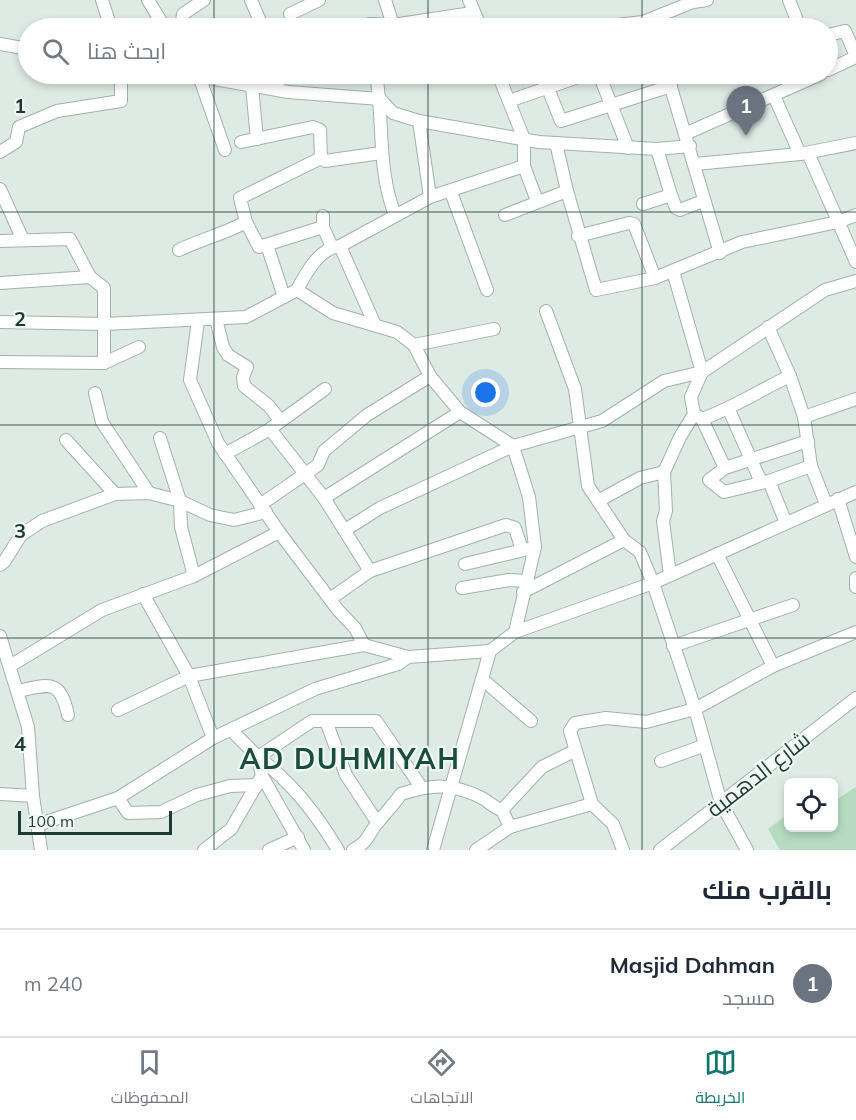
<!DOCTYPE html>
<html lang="ar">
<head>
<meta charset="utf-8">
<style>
  :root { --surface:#fff; --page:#f6f6f7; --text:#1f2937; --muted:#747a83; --line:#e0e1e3; --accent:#0f766e }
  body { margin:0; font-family:Mulish,Cairo,sans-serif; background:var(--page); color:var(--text); direction:rtl }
  .controls { position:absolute; right:18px; bottom:18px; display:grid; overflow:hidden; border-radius:9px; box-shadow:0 3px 9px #0003 }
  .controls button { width:54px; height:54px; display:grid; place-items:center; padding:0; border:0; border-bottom:2px solid var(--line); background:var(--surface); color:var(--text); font:30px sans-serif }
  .scale { position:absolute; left:18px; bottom:15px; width:154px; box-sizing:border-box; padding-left:6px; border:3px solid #1f3a33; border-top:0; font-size:16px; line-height:21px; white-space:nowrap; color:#1f3a33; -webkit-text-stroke:4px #eef7f2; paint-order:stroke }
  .you { position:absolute; left:486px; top:393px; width:21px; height:21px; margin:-15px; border:4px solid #fff; border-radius:50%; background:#1a73e8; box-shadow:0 0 0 9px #1a73e833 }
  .badge { display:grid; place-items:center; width:39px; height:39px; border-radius:50%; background:var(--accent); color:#fff; font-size:20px; font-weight:700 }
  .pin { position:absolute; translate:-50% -50px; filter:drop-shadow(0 2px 3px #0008) }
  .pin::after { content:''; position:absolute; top:32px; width:21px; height:18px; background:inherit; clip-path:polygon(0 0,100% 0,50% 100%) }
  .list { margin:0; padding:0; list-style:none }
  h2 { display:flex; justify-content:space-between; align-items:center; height:78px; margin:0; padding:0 24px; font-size:26px }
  h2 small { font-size:20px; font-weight:400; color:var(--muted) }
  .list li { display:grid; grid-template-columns:39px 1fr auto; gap:18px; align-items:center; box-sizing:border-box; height:108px; padding:0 24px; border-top:2px solid var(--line) }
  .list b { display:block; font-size:22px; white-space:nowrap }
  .list p { margin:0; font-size:20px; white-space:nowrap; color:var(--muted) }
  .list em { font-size:20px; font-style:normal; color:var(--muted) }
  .icon { flex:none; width:33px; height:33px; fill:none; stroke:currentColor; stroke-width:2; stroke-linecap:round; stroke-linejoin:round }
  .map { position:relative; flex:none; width:856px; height:850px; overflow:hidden; direction:ltr }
  .search { position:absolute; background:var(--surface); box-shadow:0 3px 9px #0003; left:18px; right:18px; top:18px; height:66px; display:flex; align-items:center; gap:15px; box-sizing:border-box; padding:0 21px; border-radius:33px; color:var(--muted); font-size:22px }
  .sheet { height:186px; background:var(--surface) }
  nav { display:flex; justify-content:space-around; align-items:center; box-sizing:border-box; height:84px; border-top:2px solid var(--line); background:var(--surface); font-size:16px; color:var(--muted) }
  nav a { display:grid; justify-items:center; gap:3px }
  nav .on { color:var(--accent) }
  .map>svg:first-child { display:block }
  .green { fill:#b5dcc0 }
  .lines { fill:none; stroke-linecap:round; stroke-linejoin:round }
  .minor-casing { stroke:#a1b2ab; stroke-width:14 }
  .minor { stroke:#fff; stroke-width:12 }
  .grid { fill:none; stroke:#1f3a33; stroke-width:1.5; stroke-opacity:0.55 }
  .labels { text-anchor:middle; stroke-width:4.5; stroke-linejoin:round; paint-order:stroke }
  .street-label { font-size:22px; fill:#1f3a33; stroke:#eef7f2 }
  .district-label { font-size:28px; font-weight:bold; letter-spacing:1.5px; fill:#1b4c40; stroke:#eef7f2 }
  .grid-label { font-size:20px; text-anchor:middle; font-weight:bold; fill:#1f3a33; stroke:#eef7f2; stroke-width:4.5; stroke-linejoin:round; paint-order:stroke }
</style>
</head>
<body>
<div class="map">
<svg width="856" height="850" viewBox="0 0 856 850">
  <rect width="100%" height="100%" fill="#deeae4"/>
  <polygon class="green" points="856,787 856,850 780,850 768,829 788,814 788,828 834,828 834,801"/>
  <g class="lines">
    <defs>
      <g id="minor">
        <polyline points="102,0 111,28"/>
        <polyline points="148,0 165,28"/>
        <polyline points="251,0 263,28"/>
        <polyline points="385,0 394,28"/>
        <polyline points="469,0 481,28"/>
        <polyline points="789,0 800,28"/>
        <polyline points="290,14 319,0"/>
        <polyline points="181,28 183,14 204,0"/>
        <polyline points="368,28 370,24 393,25 472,13"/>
        <polyline points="591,28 643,22 693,2 707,0"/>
        <polyline points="828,35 845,31 856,56"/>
        <polyline points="0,44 28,49"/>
        <polyline points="828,70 856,57"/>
        <polyline points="186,74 288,92 380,99 393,113 419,121 539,142 657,149 690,146"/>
        <polyline points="275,74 279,90"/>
        <path d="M376 74C384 121 377 169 395 215"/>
        <polyline points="435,74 436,76"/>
        <polyline points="498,74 524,139 524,166 537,201"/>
        <polyline points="599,74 628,148"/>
        <polyline points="667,74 720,253"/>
        <polyline points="199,76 225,150"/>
        <polyline points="547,86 561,121 671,86"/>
        <polyline points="252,87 257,139"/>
        <polyline points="774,96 800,154"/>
        <polyline points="509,101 587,74"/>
        <polyline points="419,121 430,197"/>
        <polyline points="687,133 821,74"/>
        <polyline points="241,142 313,127 320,130 321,158"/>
        <polyline points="556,143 567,191"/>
        <polyline points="657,149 671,195"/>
        <polyline points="0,152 16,142 19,127 57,111 121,101 121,74"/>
        <polyline points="808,153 856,262"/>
        <polyline points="695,164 800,154 856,143"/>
        <polyline points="0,189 23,240"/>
        <polyline points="451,192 487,290"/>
        <polyline points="643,204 671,195 676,208 680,210 703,201"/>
        <polyline points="505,215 567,191 596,290 655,278 742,242 838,222 856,215"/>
        <polyline points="323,216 323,227 332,247"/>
        <polyline points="323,227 259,247 246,222 240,198 321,158 325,161 381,153"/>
        <polyline points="578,236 629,223 634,224 655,278"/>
        <polyline points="0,241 70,239 90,277"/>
        <polyline points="267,245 284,297"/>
        <polyline points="340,246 375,325"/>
        <path d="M179 250C202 239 224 234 246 222"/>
        <polyline points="0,283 90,277 104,288 104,363"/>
        <path d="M297 290C306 273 319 248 340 246L430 197 524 166"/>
        <polyline points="546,311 575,389 588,486 624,540"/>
        <polyline points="216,319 223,347 228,355 247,367 243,377 244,386 269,406 280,420"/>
        <polyline points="198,321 190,380 218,443 279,532 338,610 355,628 364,645"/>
        <polyline points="0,322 105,324 246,317 297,290 333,313 397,332 414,345 430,376 460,412 513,446 529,497 535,547 515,632"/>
        <polyline points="768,327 790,376 804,417 811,466 826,504"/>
        <polyline points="414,345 494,329"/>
        <polyline points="0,362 104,363 139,347"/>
        <polyline points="95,393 102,422 149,493"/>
        <polyline points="729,410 761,482"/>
        <polyline points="804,417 856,399"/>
        <path d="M702 419C733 408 760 390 790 376"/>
        <polyline points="270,429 324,498 370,571"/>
        <polyline points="160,438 180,501 181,527 194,576"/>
        <polyline points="66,440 115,494"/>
        <polyline points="808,441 725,468 709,480 724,492 769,481 811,466"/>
        <polyline points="225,454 270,429 325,389"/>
        <polyline points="725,468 702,419 694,414 691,397 702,372 825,290 856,281"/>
        <polyline points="769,481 786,523"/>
        <polyline points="324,498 460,412"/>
        <polyline points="838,499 856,557"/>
        <polyline points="598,501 640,478 664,472"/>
        <polyline points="260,505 318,465 324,451 367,415 430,376"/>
        <polyline points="345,530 380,508 513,446 602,421 664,381 702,372 673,271"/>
        <polyline points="717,554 773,666"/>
        <polyline points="465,564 528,549"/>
        <polyline points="0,565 4,562 21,535 42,521 115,494 149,493 180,501 210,515 234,520 266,512"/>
        <polyline points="670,575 663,521 666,511 664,472 680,437 694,414"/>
        <polyline points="856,578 856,587"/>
        <polyline points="462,588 509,580 528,581"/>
        <polyline points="523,592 624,540 640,552 653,583 695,709 721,803 747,850"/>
        <polyline points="143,594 189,676 213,738"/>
        <polyline points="330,599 370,571 506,525 515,528 522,550"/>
        <polyline points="0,636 28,727 33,796 41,850"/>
        <polyline points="673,646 793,605"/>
        <polyline points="10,666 102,610 194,576 279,532"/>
        <polyline points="482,679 531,721"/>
        <path d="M18 691C50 684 60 679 68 715"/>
        <polyline points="118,710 189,676 364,645 408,657 490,651 515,632 653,583 856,492"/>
        <polyline points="326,721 346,775 377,822"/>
        <polyline points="231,730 258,757 262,776 304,850"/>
        <polyline points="661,761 703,746"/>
        <polyline points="0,794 33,796"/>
        <polyline points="118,798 128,813 161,812 197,795 230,786 257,785"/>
        <polyline points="37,825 118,798 213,738 315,689 398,664 408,657"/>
        <polyline points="510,827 502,810 542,767 574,751"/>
        <polyline points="204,850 231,829 260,779"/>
        <polyline points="269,850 298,837"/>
        <path d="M338 850C315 812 293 784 258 757L312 721H376L421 787"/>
        <path d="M353 850C371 840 367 834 379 821 387 811 394 804 401 794 433 784 452 783 482 798 490 802 492 807 502 810"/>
        <polyline points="433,850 490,651"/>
        <polyline points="476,850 510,827 592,804"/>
        <polyline points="623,850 613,824 592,804 570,731 575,723 606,718 646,722 695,709 773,666 856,632"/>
        <polyline points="660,850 856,698"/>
      </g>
    </defs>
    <use href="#minor" class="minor-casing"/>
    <use href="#minor" class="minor"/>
  </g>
  <path class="grid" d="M214 0V28M428 0V28M642 0V28M214 74V850M428 74V850M642 74V850M0 212H856M0 425H856M0 638H856"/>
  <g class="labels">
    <g class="street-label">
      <text transform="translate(758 774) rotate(-38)" y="8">شارع الدهمية</text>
    </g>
    <g class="district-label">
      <text x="350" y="769">AD DUHMIYAH</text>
    </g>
  </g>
  <g class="grid-label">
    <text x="20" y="113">1</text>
    <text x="20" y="326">2</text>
    <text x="20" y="538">3</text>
    <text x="20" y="751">4</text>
  </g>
</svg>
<div class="controls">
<button><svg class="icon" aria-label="locate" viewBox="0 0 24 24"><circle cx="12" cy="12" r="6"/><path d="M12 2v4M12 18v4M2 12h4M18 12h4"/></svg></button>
</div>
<div class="scale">100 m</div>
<div class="you"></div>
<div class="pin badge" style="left:746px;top:136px;background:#6b7280">1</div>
<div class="search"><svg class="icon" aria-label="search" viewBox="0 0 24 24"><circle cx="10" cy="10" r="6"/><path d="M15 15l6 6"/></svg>ابحث هنا</div>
</div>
<section class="sheet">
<h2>بالقرب منك<small></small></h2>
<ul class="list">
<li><span class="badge" style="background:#6b7280">1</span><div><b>Masjid Dahman</b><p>مسجد</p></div><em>240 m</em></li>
</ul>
</section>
<nav>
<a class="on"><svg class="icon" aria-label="map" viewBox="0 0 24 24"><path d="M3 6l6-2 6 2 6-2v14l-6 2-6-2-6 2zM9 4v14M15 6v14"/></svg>الخريطة</a>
<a><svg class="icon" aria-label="directions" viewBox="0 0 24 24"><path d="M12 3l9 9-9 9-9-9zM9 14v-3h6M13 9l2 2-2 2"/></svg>الاتجاهات</a>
<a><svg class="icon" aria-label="saved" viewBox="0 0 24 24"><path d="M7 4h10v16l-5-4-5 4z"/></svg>المحفوظات</a>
</nav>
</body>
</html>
